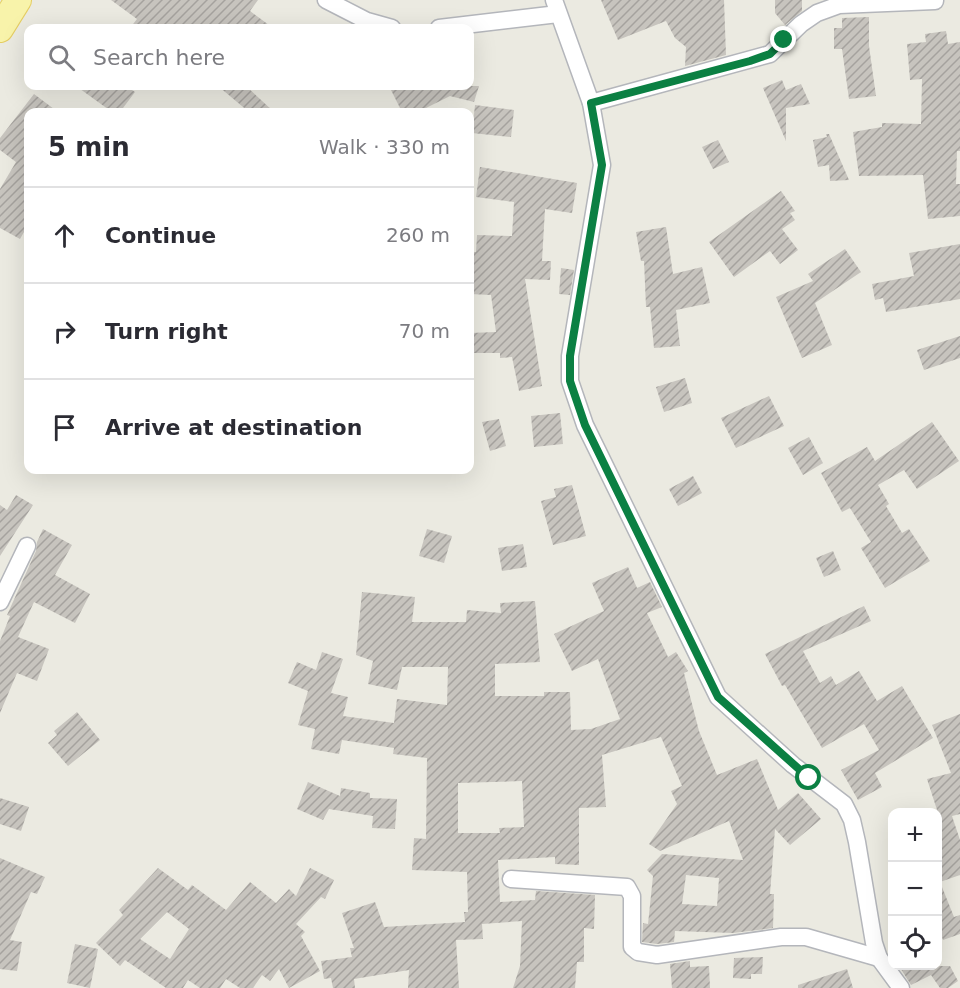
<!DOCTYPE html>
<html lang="en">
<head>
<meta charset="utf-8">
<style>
  :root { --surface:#fff; --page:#f7f7f7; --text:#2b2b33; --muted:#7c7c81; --line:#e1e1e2 }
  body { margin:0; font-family:"DejaVu Sans",sans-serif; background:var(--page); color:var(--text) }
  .controls { position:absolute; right:18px; bottom:18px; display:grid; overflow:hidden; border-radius:12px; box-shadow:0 6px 24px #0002 }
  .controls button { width:54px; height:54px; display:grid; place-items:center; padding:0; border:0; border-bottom:2px solid var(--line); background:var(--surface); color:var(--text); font:30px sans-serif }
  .stop { position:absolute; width:18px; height:18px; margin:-14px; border:4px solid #0b8043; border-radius:50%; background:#fff }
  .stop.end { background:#0b8043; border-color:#fff; box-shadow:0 2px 6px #0008 }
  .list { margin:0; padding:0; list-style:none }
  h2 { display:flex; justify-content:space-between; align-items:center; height:78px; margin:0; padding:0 24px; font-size:26px }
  h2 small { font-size:20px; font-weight:400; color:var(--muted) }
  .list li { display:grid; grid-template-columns:39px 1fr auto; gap:18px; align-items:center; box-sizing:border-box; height:96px; padding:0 24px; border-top:2px solid var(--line) }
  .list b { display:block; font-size:22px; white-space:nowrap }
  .list em { font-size:20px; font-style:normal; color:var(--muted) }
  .icon { flex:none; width:33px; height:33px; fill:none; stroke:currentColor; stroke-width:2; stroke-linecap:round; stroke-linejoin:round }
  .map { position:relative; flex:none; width:960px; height:988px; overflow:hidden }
  .search { position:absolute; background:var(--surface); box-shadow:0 6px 24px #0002; left:24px; top:24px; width:450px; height:66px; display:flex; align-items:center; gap:15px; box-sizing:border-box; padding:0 21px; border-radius:12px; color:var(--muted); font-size:22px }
  .panel { position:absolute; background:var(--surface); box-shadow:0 6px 24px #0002; left:24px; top:108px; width:450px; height:366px; border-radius:12px }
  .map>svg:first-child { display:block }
  .building { fill:url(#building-hatch); fill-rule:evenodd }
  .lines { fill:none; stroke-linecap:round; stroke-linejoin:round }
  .street-casing { stroke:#b4b6bb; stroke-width:19 }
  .primary-casing { stroke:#e5cd61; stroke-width:28 }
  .street { stroke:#fff; stroke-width:16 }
  .primary { stroke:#f8f3aa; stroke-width:26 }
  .route { stroke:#0b8043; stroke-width:8 }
</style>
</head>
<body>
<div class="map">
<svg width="960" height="988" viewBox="0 0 960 988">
  <defs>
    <pattern id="building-hatch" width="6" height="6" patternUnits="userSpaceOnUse" patternTransform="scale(1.5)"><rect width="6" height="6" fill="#c7c4be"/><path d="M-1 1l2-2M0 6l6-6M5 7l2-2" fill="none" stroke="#a5a29e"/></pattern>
  </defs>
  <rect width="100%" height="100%" fill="#ebeae1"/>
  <g class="building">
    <polygon points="111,0 258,0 250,11 273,28 130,28 137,19"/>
    <polygon points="601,0 724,0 726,55 685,66 686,47 675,38 666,21 618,40"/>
    <polygon points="775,0 802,0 802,11 785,25 775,13"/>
    <polygon points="869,17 869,46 876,96 849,99 842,49 834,49 834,28 842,28 842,18"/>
    <polygon points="946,31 948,44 960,42 960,151 957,151 956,184 960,184 960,216 928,219 923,175 859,176 853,132 882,127 882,123 921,124 922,79 910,80 907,44 926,42 925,34"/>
    <polygon points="782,80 786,90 801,84 810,104 786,108 786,141 763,88"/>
    <polygon points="76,86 126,86 135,92 120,112 112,112"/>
    <polygon points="218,86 246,86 274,112 249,112"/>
    <polygon points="389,86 479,86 474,102 450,96 418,112 402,112"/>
    <polygon points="34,94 58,112 28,112 28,225 20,239 0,228 0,189 16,162 0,150 0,138"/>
    <polygon points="475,105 514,110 511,137 472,133"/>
    <polygon points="826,134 829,134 849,180 830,181 829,165 818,167 813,140 827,137"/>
    <polygon points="718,140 729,162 713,169 702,147"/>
    <polygon points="480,167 577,183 572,213 545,209 542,261 551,261 550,280 525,279 542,386 519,391 512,357 500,358 500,353 470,353 470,333 496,332 491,295 470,294 470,252 476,252 477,235 512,236 514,202 476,197"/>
    <polygon points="781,191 795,211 790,213 795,220 782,229 798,250 780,264 770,251 734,277 709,242"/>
    <polygon points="666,227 673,274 702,267 710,303 676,310 680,346 654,348 650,307 646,307 644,261 641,261 636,232"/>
    <polygon points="960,244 960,299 886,312 883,298 875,300 872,284 914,276 909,253"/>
    <polygon points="845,249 861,272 815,303 832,345 802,358 776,297 813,281 808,274"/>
    <polygon points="561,268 574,270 570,295 559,294"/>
    <polygon points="960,336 960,358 924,370 917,350"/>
    <polygon points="685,378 692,403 664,412 656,387"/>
    <polygon points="769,396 784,426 736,448 721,418"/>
    <polygon points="560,413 563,444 534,447 531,416"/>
    <polygon points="499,419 506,446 490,451 482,422"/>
    <polygon points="932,422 959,461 917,489 904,470 878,485 889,504 886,506 902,533 909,529 930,561 885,588 861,548 871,542 850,508 842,512 821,473 867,447 875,461"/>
    <polygon points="809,437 823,463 803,475 788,448"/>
    <polygon points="693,476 702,493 678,506 669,489"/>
    <polygon points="572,485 586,536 553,545 541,501 556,497 554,489"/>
    <polygon points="16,495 33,505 0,556 0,505 7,510"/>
    <polygon points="43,529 72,545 55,575 90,594 75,623 34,602 18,637 49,649 37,681 17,673 0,713 0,641 10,616 7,615 36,551 37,542"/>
    <polygon points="427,529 452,536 444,563 419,556"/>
    <polygon points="523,544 527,567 502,571 498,548"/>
    <polygon points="833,551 841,570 824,577 816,558"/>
    <path d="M628 567 637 588 650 582 662 607 647 613 668 657 676 652 688 671 684 673 699 731 717 775 757 759 778 810 798 793 821 819 790 845 775 829 770 894H774L773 928 733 933 675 931 674 942 657 944 642 942 643 923 648 924 653 876 647 870 662 854 743 860 729 821 660 851 649 844 677 804 671 791 682 786 661 737 602 755 606 807 579 808V865L555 864V857L498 860 500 902 535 900 536 891 595 895 594 929 584 928V962H577L575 988H513L520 966 522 921 482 924 483 939 456 940 459 988H408L409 970 354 979 355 988H333L331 978 324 979 321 961 352 957 350 948H354L342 913 375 902 384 927 465 922 464 912H468L467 872 412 870 414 838 426 839 427 758 393 754 394 748 342 740 339 754 311 749 315 729 298 725 308 691 288 683 297 662 316 670 322 652 343 659 331 693 348 697 343 716 394 723 397 699 447 705 448 667H402L397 690 368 684 373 661 356 655 362 592 415 597 412 622H466L467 610 501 613 500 603 535 601 540 662 495 664V696H544V692H570L571 730 591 729 620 719 598 659 572 671 554 634 604 611 592 583ZM522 781 524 827 499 828 500 833H458V783ZM686 875 719 878 717 906 682 904Z"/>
    <polygon points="864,606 871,621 803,651 820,683 831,676 836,685 859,671 877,701 902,686 933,738 875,773 882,787 858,800 841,770 879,750 864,724 822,748 785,685 782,686 765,654"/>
    <polygon points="77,712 100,740 68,766 48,743 57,735 54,731"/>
    <polygon points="960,714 960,814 952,816 960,840 960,875 940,882 954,917 960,915 960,934 943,940 938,926 938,813 927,779 951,773 932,725"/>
    <polygon points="308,782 340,796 341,788 370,793 370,798 397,799 395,829 372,828 373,816 329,809 323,820 297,809"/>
    <polygon points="0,798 29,807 21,831 0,824"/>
    <polygon points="0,858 45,877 37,894 31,892 10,940 22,942 17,971 0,969"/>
    <path d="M158 868 188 890 192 885 226 910 250 882 276 903 289 889 296 896 310 868 334 880 325 899 321 897 296 924 305 932 301 936 320 971 289 988 279 969 270 981 262 975 253 988H240L226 979 220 988H200L188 980 183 988H166L125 960 120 966 96 943 123 915 119 910ZM167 912 189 929 170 959 140 939Z"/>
    <polygon points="75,944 98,949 90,988 67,983"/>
    <polygon points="763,957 762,974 751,974 751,979 733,978 734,958"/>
    <polygon points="690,961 690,967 709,966 710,988 672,988 670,964"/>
    <polygon points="899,966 950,966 958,981 948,988 940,988 931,975 911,985"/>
    <polygon points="847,969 853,988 798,988 798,985"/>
  </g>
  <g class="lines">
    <defs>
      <g id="street">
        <polyline points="326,0 367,21 392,28"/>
        <polyline points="554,0 591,103 602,165 570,356 570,381 585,425 718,697 793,765 844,804 852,820 857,842 874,943 879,958 901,988"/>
        <polyline points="439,28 558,14"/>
        <polyline points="591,103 770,54 801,24 817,13 839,5 935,1"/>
        <polyline points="0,602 27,546"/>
        <polyline points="511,879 627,887 632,896 632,947 638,952 657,955 781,937 806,937 879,958"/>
      </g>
      <polyline id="primary" points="0,29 18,0"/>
    </defs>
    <use href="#street" class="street-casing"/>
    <use href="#primary" class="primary-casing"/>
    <use href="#street" class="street"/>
    <use href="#primary" class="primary"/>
  </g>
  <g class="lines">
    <polyline class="route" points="784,40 770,54 750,61 591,103 602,165 570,356 570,381 585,425 718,697 809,778"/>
  </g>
</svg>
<div class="controls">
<button>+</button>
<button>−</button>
<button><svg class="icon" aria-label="locate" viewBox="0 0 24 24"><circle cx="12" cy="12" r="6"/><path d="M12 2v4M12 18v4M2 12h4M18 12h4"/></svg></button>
</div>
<div class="stop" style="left:809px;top:778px"></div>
<div class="stop end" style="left:784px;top:40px"></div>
<div class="search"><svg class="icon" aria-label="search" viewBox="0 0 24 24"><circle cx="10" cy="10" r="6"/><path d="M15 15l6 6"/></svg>Search here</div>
<section class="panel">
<h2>5 min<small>Walk · 330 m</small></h2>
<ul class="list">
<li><svg class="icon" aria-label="ahead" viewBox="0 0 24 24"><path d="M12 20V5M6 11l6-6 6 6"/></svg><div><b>Continue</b></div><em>260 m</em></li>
<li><svg class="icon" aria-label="right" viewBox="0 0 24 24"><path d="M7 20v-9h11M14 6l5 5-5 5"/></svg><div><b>Turn right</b></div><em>70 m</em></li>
<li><svg class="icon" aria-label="arrive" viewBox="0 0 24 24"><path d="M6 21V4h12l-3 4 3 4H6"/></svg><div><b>Arrive at destination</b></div></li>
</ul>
</section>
</div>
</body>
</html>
